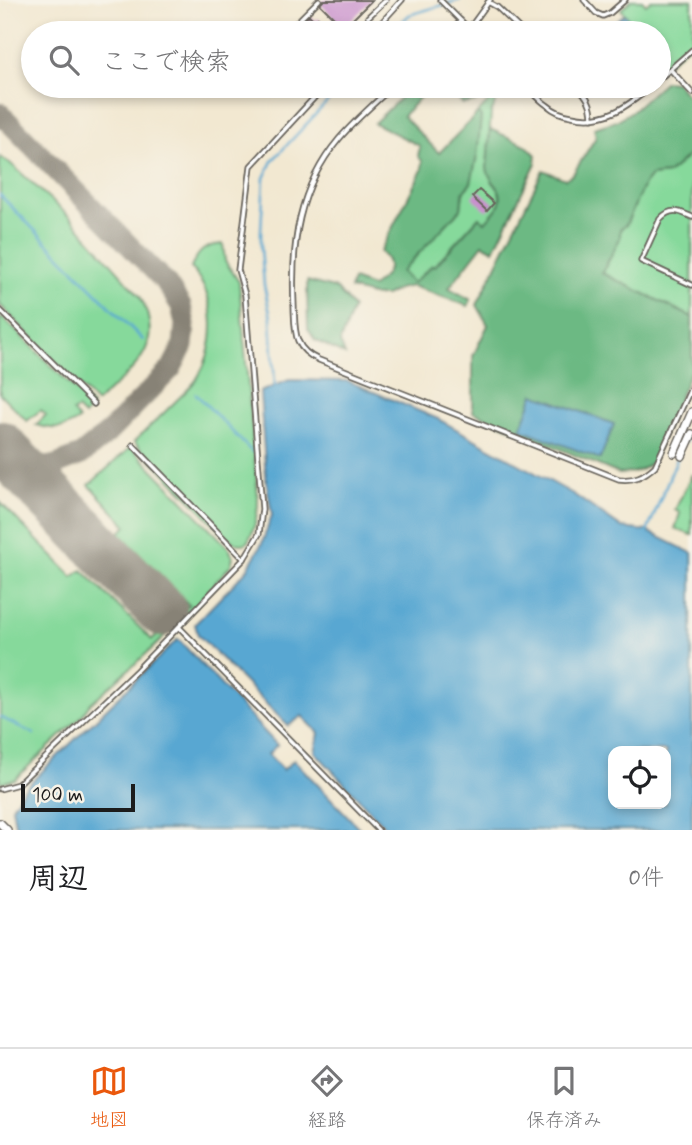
<!DOCTYPE html>
<html lang="ja">
<head>
<meta charset="utf-8">
<style>
  :root { --surface:#fff; --page:#f2f2f2; --text:#202124; --muted:#757577; --line:#e0e0e0; --accent:#ea580c }
  body { margin:0; font-family:Mynerve,"Klee One",sans-serif; background:var(--page); color:var(--text) }
  .controls { position:absolute; right:21px; bottom:21px; display:grid; overflow:hidden; border-radius:14px; box-shadow:0 4px 10px #0003 }
  .controls button { width:63px; height:63px; display:grid; place-items:center; padding:0; border:0; border-bottom:2px solid var(--line); background:var(--surface); color:var(--text); font:35px sans-serif }
  .scale { position:absolute; left:21px; bottom:18px; width:114px; box-sizing:border-box; padding-left:7px; border:4px solid #1c1c1c; border-top:0; font-size:19px; line-height:24px; white-space:nowrap; color:#1c1c1c; -webkit-text-stroke:5px #f7f3e8; paint-order:stroke }
  .list { margin:0; padding:0; list-style:none }
  h2 { display:flex; justify-content:space-between; align-items:center; height:91px; margin:0; padding:0 28px; font-size:30px }
  h2 small { font-size:23px; font-weight:400; color:var(--muted) }
  .icon { flex:none; width:38px; height:38px; fill:none; stroke:currentColor; stroke-width:2; stroke-linecap:round; stroke-linejoin:round }
  .map { position:relative; flex:none; width:692px; height:830px; overflow:hidden }
  .search { position:absolute; background:var(--surface); box-shadow:0 4px 10px #0003; left:21px; right:21px; top:21px; height:77px; display:flex; align-items:center; gap:18px; box-sizing:border-box; padding:0 24px; border-radius:38px; color:var(--muted); font-size:26px }
  .sheet { height:217px; background:var(--surface) }
  nav { display:flex; justify-content:space-around; align-items:center; box-sizing:border-box; height:98px; border-top:2px solid var(--line); background:var(--surface); font-size:19px; color:var(--muted) }
  nav a { display:grid; justify-items:center; gap:4px }
  nav .on { color:var(--accent) }
  .map>svg:first-child { display:block }
  .green { fill:#86d99b; stroke:#517a5c; stroke-width:2 }
  .forest { fill:#6cb983; stroke:#446a50; stroke-width:2 }
  .water { fill:#59a7d2; stroke:#3a6277; stroke-width:2; fill-rule:evenodd }
  .lines { fill:none; stroke-linecap:round; stroke-linejoin:round }
  .stream { stroke:#59a7d2; stroke-width:2.5 }
  .taxiway { stroke:#878276; stroke-width:21 }
  .runway { stroke:#878276; stroke-width:51 }
  .building { fill:#c990cd }
  .service-casing { stroke:#67635b; stroke-width:7 }
  .minor-casing { stroke:#67635b; stroke-width:10 }
  .service { stroke:#fff; stroke-width:3.5 }
  .minor { stroke:#fff; stroke-width:7 }
</style>
</head>
<body>
<div class="map">
<svg width="692" height="830" viewBox="0 0 692 830">
  <rect width="100%" height="100%" fill="#f7f3e8"/>
  <filter id="ink" filterUnits="userSpaceOnUse"><feTurbulence type="fractalNoise" baseFrequency=".0143" numOctaves="2"/><feDisplacementMap in="SourceGraphic" scale="14" xChannelSelector="R" yChannelSelector="G"/><feConvolveMatrix kernelMatrix="1 2 1 2 8 2 1 2 1" color-interpolation-filters="sRGB"/></filter>
  <filter id="wash" filterUnits="userSpaceOnUse"><feTurbulence type="fractalNoise" baseFrequency=".00686" numOctaves="4" result="noise"/><feDisplacementMap in="SourceGraphic" scale="28" xChannelSelector="R" yChannelSelector="G"/><feGaussianBlur stdDeviation="1.57" result="paint"/><feColorMatrix in="noise" values="0 0 0 0 0 0 0 0 0 0 0 0 0 0 0 0 0 1.4 0 .05"/><feComposite in="paint" operator="in"/></filter>
  <g filter="url(#wash)">
    <rect width="100%" height="100%" fill="#f2e8d1"/>
    <g class="green">
      <polygon points="631,0 642,0 646,4 651,0 692,0 692,42 659,71 659,33 640,33 621,9"/>
      <polygon points="498,91 493,110 491,112 487,168 492,181 499,190 501,203 485,223 479,217 434,266 432,265 413,284 401,272 461,209 463,192 471,183 481,117 478,113"/>
      <polygon points="692,152 692,317 602,274 620,238 620,229 626,225 644,184 651,176 668,174"/>
      <path d="M0 157 10 163 72 219 140 296C168 350 131 369 96 403L0 305Z"/>
      <path d="M223 244 225 261 239 282 258 499C258 514 255 530 247 543 236 546 233 542 225 535L134 442C148 428 163 414 177 400 183 394 191 387 196 380 218 346 218 298 191 268 198 251 205 245 223 244Z"/>
      <path d="M0 318 4 319 92 406 84 416 77 409 73 412 79 420C64 430 54 430 36 425L46 415 41 410 27 421 0 394Z"/>
      <polygon points="131,447 229,548 233,557 231,565 193,608 155,646 90,704 81,717 15,779 0,783 0,502 73,577 82,570 152,640 189,605 119,533 127,526 89,485"/>
      <polygon points="692,474 692,535 675,529 680,513 675,510"/>
    </g>
    <g class="forest">
      <path d="M665 81 676 82 692 101V152L668 174 651 176 644 184 626 225 620 229V238L602 273 692 317V368L652 462C641 472 633 473 619 474L473 412V356L488 325 477 305 543 170 565 179 573 174 596 137 594 128 616 121 632 111Z"/>
      <path d="M413 86H430L403 116 439 153 478 113 481 117 477 156 471 183 463 192 461 209 401 272 413 283 433 265 435 266 479 217 485 222C494 212 506 203 498 188 493 181 488 177 487 168L490 129 526 145 536 155V163L494 250 483 244 449 288 471 300 468 306 412 286 398 289 386 296H375L350 289 353 280 372 287C386 277 396 266 380 252L422 170V161L418 156 420 146 374 123Z"/>
      <polygon points="444,86 491,86 475,102 463,104"/>
      <polygon points="307,281 337,289 353,308 340,342 345,355 315,340 308,329"/>
    </g>
    <g class="water">
      <polygon points="625,14 639,33 595,33 602,26 612,24"/>
      <path d="M289 380 348 381 438 419 573 494 622 528 647 531 692 553V830H388L315 752 319 733 302 716 288 726 198 635 195 624 247 570 262 543 272 515 266 480 260 392ZM666 751V804H613V751Z"/>
      <polygon points="534,394 614,424 600,459 521,429"/>
      <polygon points="178,639 277,745 268,754 283,770 294,760 361,830 20,830 15,824 12,807 23,790"/>
    </g>
    <g class="lines">
      <g class="stream">
        <polyline points="391,33 409,15 460,0"/>
        <polyline points="0,195 143,340"/>
        <polyline points="275,387 271,318 264,285 261,248 261,230 264,178 272,161 342,86"/>
        <polyline points="196,394 252,452"/>
        <polyline points="685,442 692,426"/>
        <polyline points="647,532 679,454"/>
        <polyline points="0,717 34,734"/>
      </g>
      <polyline class="taxiway" points="0,113 166,283 181,306 185,324 183,346 171,369 107,434 81,455 56,465 25,471"/>
      <polyline class="runway" points="0,446 162,611"/>
    </g>
    <g id="blocks">
      <g class="building">
        <polygon points="324,0 372,0 344,28 320,4"/>
        <polygon points="309,15 315,21 318,18 326,29 322,33 293,33 292,32"/>
        <polygon points="479,190 494,203 487,211 472,197"/>
      </g>
    </g>
  </g>
  <g filter="url(#ink)">
    <use href="#blocks" fill-opacity="0" stroke="#67635b" stroke-width="2"/>
    <g class="lines">
      <defs>
        <g id="service">
          <polyline points="440,0 473,33"/>
          <polyline points="584,0 596,13 603,16 610,13 625,0"/>
          <polyline points="488,2 497,7 524,33"/>
          <polyline points="368,17 386,0"/>
          <polyline points="469,29 490,0"/>
          <polyline points="286,33 319,0"/>
          <polyline points="372,33 402,0"/>
          <polyline points="448,33 461,21"/>
          <polyline points="670,69 692,93"/>
          <polyline points="659,79 692,50"/>
          <polyline points="296,86 301,91"/>
          <path d="M393 86C375 103 355 120 339 139 298 188 291 244 294 306 295 331 293 349 319 360L619 479C634 481 644 476 655 466L692 386"/>
          <path d="M527 86C533 92 539 100 547 105 554 111 564 115 572 116 605 124 628 106 652 86"/>
          <path d="M577 86C587 96 592 104 592 118"/>
          <path d="M692 217C679 211 671 207 660 219L641 261 692 285"/>
          <polyline points="0,310 94,404"/>
          <polyline points="133,445 244,559"/>
          <polyline points="179,627 378,830"/>
          <polyline points="0,789 18,784 137,670 244,559 259,534 262,509 245,295 238,270 251,166 325,86"/>
        </g>
        <g id="minor">
          <polyline points="674,453 692,412"/>
          <polyline points="682,456 692,434"/>
          <polyline points="0,823 7,830"/>
        </g>
      </defs>
      <use href="#service" class="service-casing"/>
      <use href="#minor" class="minor-casing"/>
      <use href="#service" class="service"/>
      <use href="#minor" class="minor"/>
    </g>
  </g>
</svg>
<div class="controls">
<button><svg class="icon" aria-label="locate" viewBox="0 0 24 24"><circle cx="12" cy="12" r="6"/><path d="M12 2v4M12 18v4M2 12h4M18 12h4"/></svg></button>
</div>
<div class="scale">100 m</div>
<div class="search"><svg class="icon" aria-label="search" viewBox="0 0 24 24"><circle cx="10" cy="10" r="6"/><path d="M15 15l6 6"/></svg>ここで検索</div>
</div>
<section class="sheet">
<h2>周辺<small>0件</small></h2>
<ul class="list">
</ul>
</section>
<nav>
<a class="on"><svg class="icon" aria-label="map" viewBox="0 0 24 24"><path d="M3 6l6-2 6 2 6-2v14l-6 2-6-2-6 2zM9 4v14M15 6v14"/></svg>地図</a>
<a><svg class="icon" aria-label="directions" viewBox="0 0 24 24"><path d="M12 3l9 9-9 9-9-9zM9 14v-3h6M13 9l2 2-2 2"/></svg>経路</a>
<a><svg class="icon" aria-label="saved" viewBox="0 0 24 24"><path d="M7 4h10v16l-5-4-5 4z"/></svg>保存済み</a>
</nav>
</body>
</html>
